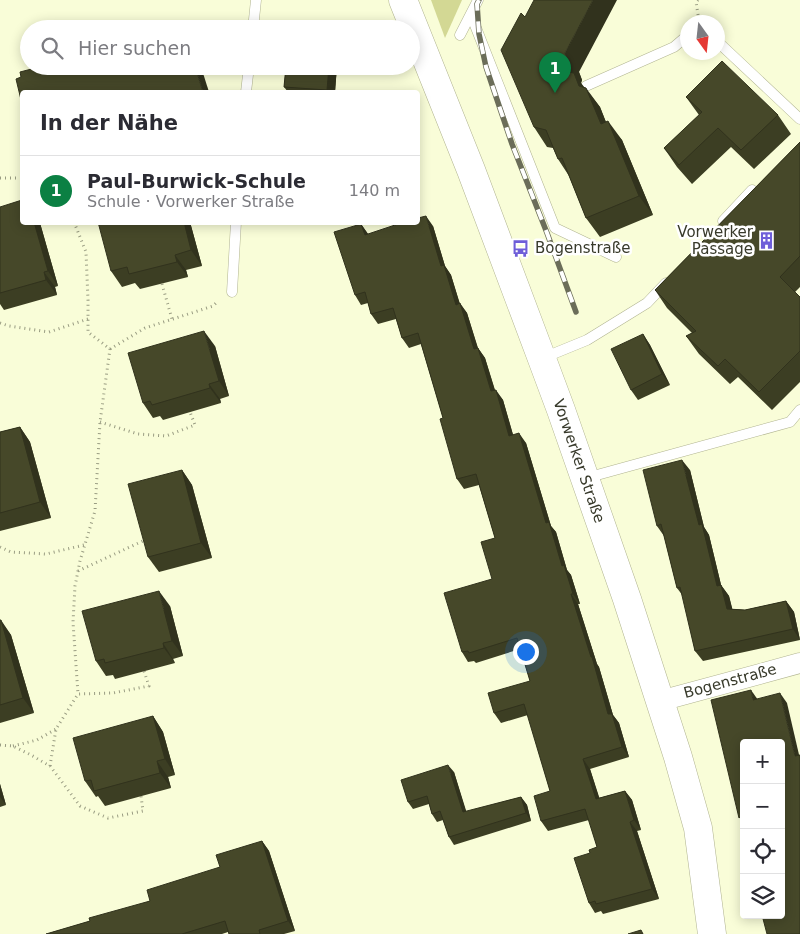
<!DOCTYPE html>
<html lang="de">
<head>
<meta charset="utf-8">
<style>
  :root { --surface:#fff; --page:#f2f2f3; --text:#2b2b33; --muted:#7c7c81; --line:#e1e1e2; --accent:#0b8043 }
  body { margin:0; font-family:"DejaVu Sans",sans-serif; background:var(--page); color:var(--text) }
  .controls { position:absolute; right:15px; bottom:15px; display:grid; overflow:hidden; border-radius:5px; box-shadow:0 2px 12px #0003 }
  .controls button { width:45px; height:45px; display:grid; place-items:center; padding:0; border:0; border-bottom:1px solid var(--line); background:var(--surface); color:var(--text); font:25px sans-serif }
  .compass { position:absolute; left:680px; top:15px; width:45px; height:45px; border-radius:50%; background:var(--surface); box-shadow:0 2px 12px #0003; rotate:165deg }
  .you { position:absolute; left:525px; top:651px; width:18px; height:18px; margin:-12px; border:4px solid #fff; border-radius:50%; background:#1a73e8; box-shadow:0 0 0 8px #1a73e833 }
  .badge { display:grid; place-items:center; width:32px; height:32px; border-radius:50%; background:var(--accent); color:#fff; font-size:16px; font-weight:700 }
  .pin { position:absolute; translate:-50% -41px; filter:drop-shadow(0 1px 2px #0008) }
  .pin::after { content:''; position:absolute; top:26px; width:18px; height:15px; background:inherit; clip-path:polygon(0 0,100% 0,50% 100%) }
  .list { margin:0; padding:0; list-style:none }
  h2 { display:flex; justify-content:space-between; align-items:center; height:65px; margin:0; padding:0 20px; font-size:21px }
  h2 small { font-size:16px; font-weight:400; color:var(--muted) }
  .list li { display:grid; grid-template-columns:32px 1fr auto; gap:15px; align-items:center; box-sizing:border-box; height:70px; padding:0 20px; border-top:1px solid var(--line) }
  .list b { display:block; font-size:19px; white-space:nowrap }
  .list p { margin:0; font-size:16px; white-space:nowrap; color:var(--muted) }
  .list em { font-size:16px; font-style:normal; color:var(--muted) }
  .icon { flex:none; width:28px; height:28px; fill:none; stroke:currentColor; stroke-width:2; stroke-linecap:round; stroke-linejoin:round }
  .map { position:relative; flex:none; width:800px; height:934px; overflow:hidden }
  .search { position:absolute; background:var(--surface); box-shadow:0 2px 12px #0003; left:20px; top:20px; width:400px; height:55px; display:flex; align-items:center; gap:12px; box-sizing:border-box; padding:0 18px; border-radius:28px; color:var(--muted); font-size:19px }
  .panel { position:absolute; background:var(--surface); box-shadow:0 2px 12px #0003; left:20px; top:90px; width:400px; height:135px; border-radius:5px }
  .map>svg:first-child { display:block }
  .green { fill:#d3d894 }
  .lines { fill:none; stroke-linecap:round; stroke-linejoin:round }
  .lane-casing { stroke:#b1b491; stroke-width:11 }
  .street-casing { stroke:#b1b491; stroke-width:21 }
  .secondary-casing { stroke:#b1b491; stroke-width:29 }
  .path { stroke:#999c82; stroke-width:3; stroke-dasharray:1 4; stroke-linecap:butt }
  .lane { stroke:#fff; stroke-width:10 }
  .street { stroke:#fff; stroke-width:20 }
  .secondary { stroke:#fff; stroke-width:28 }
  .rail-casing { stroke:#6b6d59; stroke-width:5.5 }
  .rail { stroke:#fff; stroke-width:4; stroke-dasharray:11; stroke-linecap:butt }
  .wall { fill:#3c3e23 }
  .shaded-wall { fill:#31321d }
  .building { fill:#464829; stroke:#31321d }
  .labels { text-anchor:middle; stroke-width:5; stroke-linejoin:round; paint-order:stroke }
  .poi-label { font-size:15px; fill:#383a2b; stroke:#fff; text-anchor:end }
  .street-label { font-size:15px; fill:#383a2b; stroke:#fff }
</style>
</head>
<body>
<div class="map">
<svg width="800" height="934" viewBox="0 0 800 934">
  <rect width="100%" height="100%" fill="#f9fdd8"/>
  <polygon class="green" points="431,0 462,0 445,38"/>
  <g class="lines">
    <defs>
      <g id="lane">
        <polyline points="471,15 555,228 616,257"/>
        <polyline points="253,29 256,0"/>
        <polyline points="460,35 478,0"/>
        <polyline points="718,42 800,119"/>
        <polyline points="586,86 674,47 688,35"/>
        <polyline points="246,92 249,66"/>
        <polyline points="723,221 752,190"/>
        <polyline points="232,292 236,222"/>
        <polyline points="543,358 587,340 647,303 666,283"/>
        <polyline points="586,478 790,422 800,410"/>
      </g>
      <polyline id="street" points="660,701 800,663"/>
      <polyline id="secondary" points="403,0 471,170 542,359 561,410 627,599 678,757 698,828 712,934"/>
    </defs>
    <use href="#lane" class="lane-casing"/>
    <use href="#street" class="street-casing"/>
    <use href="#secondary" class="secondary-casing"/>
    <g class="path">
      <polyline points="698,0 696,2 699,21"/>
      <polyline points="0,178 22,178"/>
      <polyline points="74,222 86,252 88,300 88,332 110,349 100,422 95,511 80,561 75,586 73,622 78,694 113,693 149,686 144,671"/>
      <polyline points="162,284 172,319"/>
      <polyline points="0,323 9,326 49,332 88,319"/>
      <polyline points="110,349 145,328 213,306 218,301"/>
      <polyline points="100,422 138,434 166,436 195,425 190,412"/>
      <polyline points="0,547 11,552 46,554 84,545"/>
      <polyline points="78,571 145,540"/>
      <polyline points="0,745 13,746 31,755 50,766 80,806 108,818 143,811 141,796"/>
      <polyline points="13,746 37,740 56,729"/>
      <polyline points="50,766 56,729 78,694"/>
    </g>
    <use href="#lane" class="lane"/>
    <use href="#street" class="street"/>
    <use href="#secondary" class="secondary"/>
    <defs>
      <polyline id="rail" points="479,0 477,4 479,34 486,67 512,144 547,233 576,312"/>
    </defs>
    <use href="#rail" class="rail-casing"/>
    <use href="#rail" class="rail"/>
  </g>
  <g class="wall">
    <polygon points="286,66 337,66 335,92 288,92 284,87"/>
    <polygon points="579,72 582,80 581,83 600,107 606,122 622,140 653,215 600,237 586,218 569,176 558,159 553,148 547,147 534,127"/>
    <polygon points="686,97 778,115 791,134 754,169 731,147 692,184 677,167 664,148 699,115"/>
    <polygon points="800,142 800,287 795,292 800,297 800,382 772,410 738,377 730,384 699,354 686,336 692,333 667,308 655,290"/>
    <polygon points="0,207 22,222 40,223 58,286 55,287 57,295 4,310 0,304"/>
    <polygon points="190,222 202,266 186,270 188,277 140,289 135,283 122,287 111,271"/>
    <polygon points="361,224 368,234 433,226 445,266 451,275 460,304 467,313 478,348 485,358 495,390 503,400 513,435 526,443 551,526 556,532 567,570 571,575 580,604 578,604 597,664 599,667 613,715 619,723 629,757 590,769 599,798 625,791 632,800 641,830 637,831 659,899 603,914 601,911 595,913 589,903 590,853 597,847 589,820 548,831 541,821 550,791 528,715 501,723 494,713 530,681 520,649 476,663 474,661 468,662 462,652 492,579 495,538 479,485 464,489 457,479 443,418 421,344 409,348 402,338 396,319 378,324 371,314 368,303 361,305 355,295"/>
    <polygon points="643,334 650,345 670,385 638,400 631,390"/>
    <polygon points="215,346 229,396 220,399 221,403 163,420 160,416 153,418 143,403"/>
    <polygon points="20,427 30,442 51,518 0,531 0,432"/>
    <polygon points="182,470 192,485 212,558 159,572 148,557"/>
    <polygon points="690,470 704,527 709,535 721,585 729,596 732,609 745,610 786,601 794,612 800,640 703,661 695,651 683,596 677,588 664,536 657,526"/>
    <polygon points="170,606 183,656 173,659 175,663 115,679 113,675 106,676 96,661"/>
    <polygon points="0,620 11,635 34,713 0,723"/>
    <polygon points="153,716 163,732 175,775 168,777 171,788 105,806 98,796 96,797 85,781"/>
    <polygon points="454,772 466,812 521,797 527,805 531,821 454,845 449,837 443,820 437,822 432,814 429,804 413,809 408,802"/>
    <polygon points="0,784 6,805 0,807"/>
    <polygon points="262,841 269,851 295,931 284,934 229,934 228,932 222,934 46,934 90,921 150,901 220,867"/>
  </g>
  <g class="shaded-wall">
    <polygon points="593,0 617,0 579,72 582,80 581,83 587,93 593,105 568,72 566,66 565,53"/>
    <polygon points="98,66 103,66 107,72 100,73"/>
    <polygon points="195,66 199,66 202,70 209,92 203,92"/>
    <polygon points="329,66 337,66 335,92 329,92 327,90"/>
    <polygon points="586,88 600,107 614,143 601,124"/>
    <polygon points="608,121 622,140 653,215 639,196"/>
    <polygon points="426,216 433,226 445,266 451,275 463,315 456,305 441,266"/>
    <polygon points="34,222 40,223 58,286 48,271"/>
    <polygon points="184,222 190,222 202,266 191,250"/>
    <polygon points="361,224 368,234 365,235"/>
    <polygon points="175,255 186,270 188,277 177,262"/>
    <polygon points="44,272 55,287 57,295 46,280"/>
    <polygon points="460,303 467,313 481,359 474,349"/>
    <polygon points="204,331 215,346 229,396 219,381"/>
    <polygon points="643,334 650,345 670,385 662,374"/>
    <polygon points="478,348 485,358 498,401 491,391"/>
    <polygon points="209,384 220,399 221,403 210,388"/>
    <polygon points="496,390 503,400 516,445 509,436"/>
    <polygon points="20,427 30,442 51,518 40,502"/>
    <polygon points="519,433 526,443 551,526 556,532 567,570 571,575 580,604 573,594 546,523"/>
    <polygon points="682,460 690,470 704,527 709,535 724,597 717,586 699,525"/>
    <polygon points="182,470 192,485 212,558 201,543"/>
    <polygon points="721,585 729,596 735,619 727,609"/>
    <polygon points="159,591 170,606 183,656 172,641"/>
    <polygon points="571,594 578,604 597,664 599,667 613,715 619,723 629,757 622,747 608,714"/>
    <polygon points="786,601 794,612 800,640 793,629"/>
    <polygon points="1,620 11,635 34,713 23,698"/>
    <polygon points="163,643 173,659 175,663 164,648"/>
    <polygon points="751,690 758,700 753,700"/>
    <polygon points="780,693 787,703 800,759 795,756"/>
    <polygon points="153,716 163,732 175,775 165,759"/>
    <polygon points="583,759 590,769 603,809 596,799"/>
    <polygon points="157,761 168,777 171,788 160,773"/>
    <polygon points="448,765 454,772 469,820 463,812"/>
    <polygon points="0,784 6,805 0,797"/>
    <polygon points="625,791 632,800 641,830 634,820"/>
    <polygon points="521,797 527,805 531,821 526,813"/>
    <polygon points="630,822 637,831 659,899 652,889"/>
    <polygon points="262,841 269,851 295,931 288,921"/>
  </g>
  <g class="building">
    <polygon points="534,0 593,0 565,53 569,61 566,66 568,72 574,73 579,86 586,88 601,124 608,121 639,196 586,218 562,158 558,159 546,130 534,127 501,50 521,13 525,17"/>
    <polygon points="722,61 778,115 741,150 718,128 679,165 664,148 702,112 686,97"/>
    <polygon points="43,66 98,66 100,73 122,66 195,66 203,92 22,92 22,104 16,79 21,77 20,72"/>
    <polygon points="286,66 329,66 327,90 284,87"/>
    <polygon points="800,142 800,256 780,277 800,297 800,351 759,392 725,359 718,366 686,336 696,331 655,290"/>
    <polygon points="22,200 22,222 34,222 48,271 44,272 46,280 0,293 0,207"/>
    <polygon points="426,216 441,266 444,265 456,305 460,303 474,349 478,348 491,391 496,390 509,436 519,433 546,523 549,522 562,566 564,565 573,594 571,594 591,657 592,657 608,714 612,714 622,747 583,759 596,799 625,791 634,820 630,822 652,889 596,904 595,901 589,903 574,858 590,853 589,850 597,847 585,809 541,821 534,796 550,791 524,704 494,713 488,693 530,681 517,638 469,653 468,651 462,652 444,593 492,579 481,542 495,538 476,474 457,479 440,419 443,418 418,333 402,338 393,308 371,314 365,292 355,295 334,232 361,224 365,235 404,222 418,222 418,218"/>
    <polygon points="98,222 184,222 191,250 175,255 177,262 129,274 127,267 111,271"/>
    <polygon points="204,331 219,381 209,384 210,388 152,405 150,401 143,403 128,353"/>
    <polygon points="643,334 662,374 631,390 611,349"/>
    <polygon points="20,427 40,502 0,513 0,432"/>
    <polygon points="682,460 699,525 702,524 717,586 721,585 727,609 745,610 786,601 793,629 695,651 680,587 677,588 661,524 657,526 643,470"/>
    <polygon points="182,470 201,543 148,557 128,484"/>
    <polygon points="159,591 172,641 163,643 164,648 105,663 104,659 96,661 82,611"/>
    <polygon points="0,620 1,620 23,698 0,705"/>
    <polygon points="751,690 753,700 780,693 795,756 800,755 800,934 767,934 762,915 781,915 781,743 744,743 744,831 740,817 739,818 711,700"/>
    <polygon points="153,716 165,759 157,761 160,773 94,791 91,780 85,781 73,738"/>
    <polygon points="448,765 463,812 521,797 526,813 449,837 440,811 432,814 427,796 408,802 401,780"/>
    <polygon points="262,841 288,921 259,930 260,934 229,934 225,921 182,934 46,934 90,921 89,918 150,901 147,890 220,867 216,855"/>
    <polygon points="641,930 643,934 628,934"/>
  </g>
  <defs>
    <symbol id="building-bare" viewBox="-9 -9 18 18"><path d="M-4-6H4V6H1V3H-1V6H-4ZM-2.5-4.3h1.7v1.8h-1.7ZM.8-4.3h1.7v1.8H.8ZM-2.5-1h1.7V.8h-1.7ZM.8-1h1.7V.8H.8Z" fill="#6e5ed8" stroke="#fff" stroke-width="2.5" paint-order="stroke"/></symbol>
    <symbol id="bus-bare" viewBox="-9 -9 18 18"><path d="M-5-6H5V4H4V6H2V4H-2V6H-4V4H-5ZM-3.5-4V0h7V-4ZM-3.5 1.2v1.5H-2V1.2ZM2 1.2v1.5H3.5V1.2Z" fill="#6e5ed8" stroke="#fff" stroke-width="2.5" paint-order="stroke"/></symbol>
  </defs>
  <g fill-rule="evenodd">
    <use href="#building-bare" x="754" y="228" width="25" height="25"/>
    <use href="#bus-bare" x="508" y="236" width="25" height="25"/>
  </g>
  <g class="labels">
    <g class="poi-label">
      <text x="753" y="237">Vorwerker<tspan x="753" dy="17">Passage</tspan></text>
      <text x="535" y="253" text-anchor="start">Bogenstraße</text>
    </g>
    <g class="street-label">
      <text transform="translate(579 461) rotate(71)" y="5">Vorwerker Straße</text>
      <text transform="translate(730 681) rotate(-15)" y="5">Bogenstraße</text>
    </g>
  </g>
</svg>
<div class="controls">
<button>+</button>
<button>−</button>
<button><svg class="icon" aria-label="locate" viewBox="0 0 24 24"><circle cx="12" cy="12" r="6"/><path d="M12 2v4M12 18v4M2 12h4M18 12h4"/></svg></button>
<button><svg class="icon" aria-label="layers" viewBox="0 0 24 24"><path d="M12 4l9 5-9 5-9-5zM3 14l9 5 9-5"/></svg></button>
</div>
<svg class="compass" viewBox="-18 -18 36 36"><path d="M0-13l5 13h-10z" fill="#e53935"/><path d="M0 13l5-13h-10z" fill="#7c7c81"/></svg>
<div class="you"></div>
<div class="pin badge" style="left:555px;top:93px">1</div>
<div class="search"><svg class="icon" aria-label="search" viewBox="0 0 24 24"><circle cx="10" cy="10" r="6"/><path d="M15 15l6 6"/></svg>Hier suchen</div>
<section class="panel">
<h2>In der Nähe<small></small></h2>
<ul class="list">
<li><span class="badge">1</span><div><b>Paul-Burwick-Schule</b><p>Schule · Vorwerker Straße</p></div><em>140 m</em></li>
</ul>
</section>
</div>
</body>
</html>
